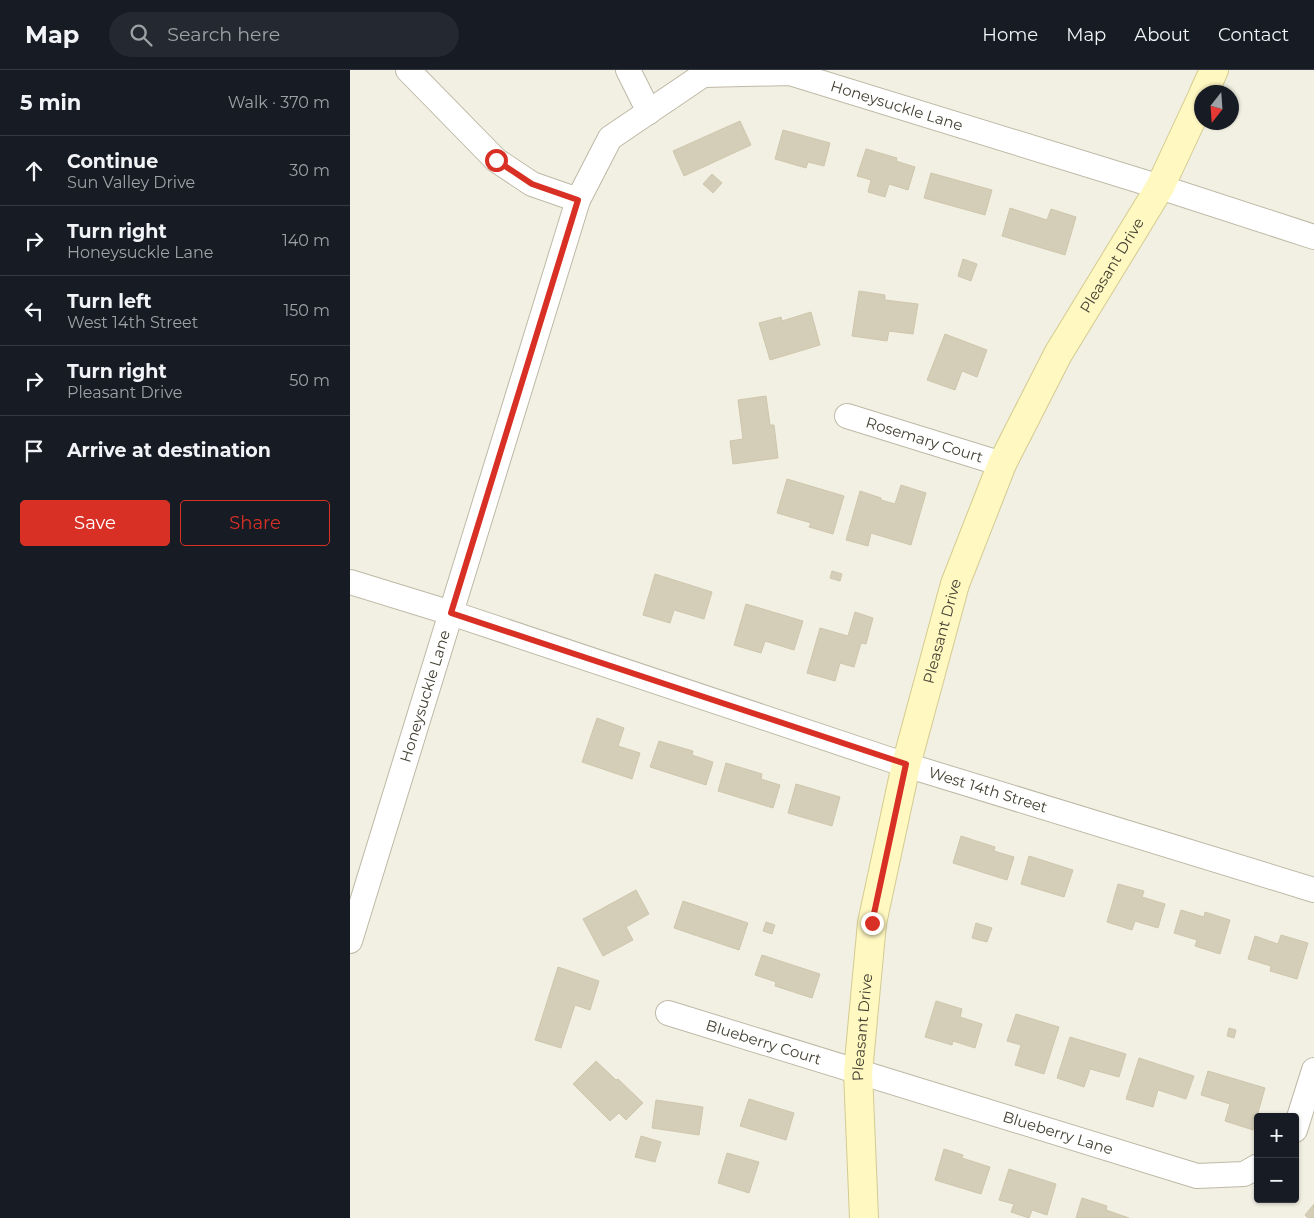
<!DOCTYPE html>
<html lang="en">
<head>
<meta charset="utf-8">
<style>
  :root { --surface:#171b24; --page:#242831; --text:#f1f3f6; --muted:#9ea1a6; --line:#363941; --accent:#d93025 }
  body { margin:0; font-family:Montserrat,sans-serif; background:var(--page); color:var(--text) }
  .controls { position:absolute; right:15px; bottom:15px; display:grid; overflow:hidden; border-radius:5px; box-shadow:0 1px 4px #0004 }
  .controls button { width:45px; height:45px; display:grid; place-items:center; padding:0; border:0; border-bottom:1px solid var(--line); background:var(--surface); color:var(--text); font:25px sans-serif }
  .compass { position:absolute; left:844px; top:15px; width:45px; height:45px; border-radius:50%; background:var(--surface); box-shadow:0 1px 4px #0004; rotate:197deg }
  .stop { position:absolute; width:15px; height:15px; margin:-11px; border:4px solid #d93025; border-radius:50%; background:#fff }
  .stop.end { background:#d93025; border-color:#fff; box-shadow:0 1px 5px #0008 }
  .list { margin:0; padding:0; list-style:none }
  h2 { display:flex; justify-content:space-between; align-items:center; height:65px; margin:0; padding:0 20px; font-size:21px }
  h2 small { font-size:16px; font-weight:400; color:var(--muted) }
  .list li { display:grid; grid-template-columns:32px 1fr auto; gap:15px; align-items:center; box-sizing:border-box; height:70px; padding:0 20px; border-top:1px solid var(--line) }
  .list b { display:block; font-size:19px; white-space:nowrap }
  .list p { margin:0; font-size:16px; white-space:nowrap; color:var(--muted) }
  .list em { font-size:16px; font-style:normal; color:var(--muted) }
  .actions { display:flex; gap:10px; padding:15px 20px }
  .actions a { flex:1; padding:11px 0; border:1px solid var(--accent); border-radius:5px; text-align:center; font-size:18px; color:var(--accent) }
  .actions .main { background:var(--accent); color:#fff }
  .icon { flex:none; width:28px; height:28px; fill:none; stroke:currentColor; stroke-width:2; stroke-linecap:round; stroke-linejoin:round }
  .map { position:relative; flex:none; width:964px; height:1148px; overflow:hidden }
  header { display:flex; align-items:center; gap:30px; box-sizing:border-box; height:70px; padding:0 25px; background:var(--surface); border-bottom:1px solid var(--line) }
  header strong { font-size:24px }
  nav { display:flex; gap:28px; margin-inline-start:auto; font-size:18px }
  .search { width:350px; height:45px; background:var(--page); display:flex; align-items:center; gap:12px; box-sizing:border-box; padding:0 18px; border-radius:28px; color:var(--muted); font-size:19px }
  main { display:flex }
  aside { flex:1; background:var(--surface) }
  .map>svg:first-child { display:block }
  .building { fill:#d4cdb8; stroke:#cfc6ac }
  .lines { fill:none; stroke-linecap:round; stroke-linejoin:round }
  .street-casing { stroke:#beb9a6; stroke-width:26 }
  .secondary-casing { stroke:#d4cb91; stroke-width:30 }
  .street { stroke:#fff; stroke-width:24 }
  .secondary { stroke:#fff8c1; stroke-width:28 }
  .route { stroke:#d93025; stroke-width:6 }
  .labels { text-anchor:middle; stroke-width:4; stroke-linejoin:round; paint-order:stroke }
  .street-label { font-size:15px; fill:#444033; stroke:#fff }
</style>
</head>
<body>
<header>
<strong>Map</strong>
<div class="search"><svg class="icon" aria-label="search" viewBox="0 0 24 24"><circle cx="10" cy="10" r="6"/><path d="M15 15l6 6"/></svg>Search here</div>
<nav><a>Home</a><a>Map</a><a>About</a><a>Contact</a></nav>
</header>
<main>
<aside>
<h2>5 min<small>Walk · 370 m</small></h2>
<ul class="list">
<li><svg class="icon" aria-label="ahead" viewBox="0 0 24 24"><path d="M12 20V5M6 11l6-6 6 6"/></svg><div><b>Continue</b><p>Sun Valley Drive</p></div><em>30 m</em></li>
<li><svg class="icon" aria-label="right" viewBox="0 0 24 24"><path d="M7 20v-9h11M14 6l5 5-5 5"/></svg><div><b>Turn right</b><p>Honeysuckle Lane</p></div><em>140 m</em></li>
<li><svg class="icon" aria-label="left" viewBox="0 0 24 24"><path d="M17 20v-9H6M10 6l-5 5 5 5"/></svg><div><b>Turn left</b><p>West 14th Street</p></div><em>150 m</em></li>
<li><svg class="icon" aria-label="right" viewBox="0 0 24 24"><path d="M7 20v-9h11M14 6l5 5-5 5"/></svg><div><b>Turn right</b><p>Pleasant Drive</p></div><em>50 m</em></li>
<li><svg class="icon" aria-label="arrive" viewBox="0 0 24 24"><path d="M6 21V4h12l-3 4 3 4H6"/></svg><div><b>Arrive at destination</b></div></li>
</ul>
<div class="actions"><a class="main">Save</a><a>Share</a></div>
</aside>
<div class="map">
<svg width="964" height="1148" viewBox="0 0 964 1148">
  <rect width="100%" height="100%" fill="#f2f0e3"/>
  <g class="building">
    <polygon points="390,51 401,75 334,106 323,81"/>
    <polygon points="433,60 480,73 474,96 458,92 456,98 425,89"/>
    <polygon points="516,79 547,88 546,91 565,97 558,120 539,114 535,127 518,122 521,110 507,106"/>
    <polygon points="581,103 642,120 635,145 574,128"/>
    <polygon points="362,104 372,113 363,123 353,114"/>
    <polygon points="660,138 697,150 701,139 726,147 715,185 652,166"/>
    <polygon points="613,189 627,194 621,211 608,206"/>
    <polygon points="509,221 535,225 535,230 568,234 563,264 539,261 537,271 502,266"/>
    <polygon points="461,242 470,275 420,290 409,253 431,247 432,251"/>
    <polygon points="595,264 637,280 627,307 612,301 605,320 577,310"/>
    <polygon points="416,326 420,355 424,355 428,388 383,394 380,371 393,369 388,330"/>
    <polygon points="437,409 494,426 483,464 459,457 461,453 427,443"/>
    <polygon points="551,415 576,423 561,475 521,463 518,476 496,470 510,421 531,428 531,430 545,434"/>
    <polygon points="482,501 492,504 490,511 480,508"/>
    <polygon points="305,504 362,522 354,549 324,540 320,553 293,545"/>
    <polygon points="396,534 453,551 444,580 415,571 411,583 384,575"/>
    <polygon points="505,542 523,548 516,574 511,573 504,597 490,593 485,611 457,603 470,558 498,566"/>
    <polygon points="247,648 274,658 268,676 290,683 282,709 232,692"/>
    <polygon points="309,671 343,681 342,685 363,692 356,715 300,697"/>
    <polygon points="376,693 412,704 411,709 430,715 423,738 368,721"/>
    <polygon points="446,714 490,727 482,756 438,743"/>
    <polygon points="611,766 645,777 644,781 664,787 657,810 603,793"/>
    <polygon points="679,786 723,800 714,827 671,814"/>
    <polygon points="768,814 794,821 792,827 815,834 808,858 785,851 782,860 757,852"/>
    <polygon points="286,820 299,844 276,857 283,870 253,886 233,849"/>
    <polygon points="333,831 398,853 389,880 324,858"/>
    <polygon points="831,840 854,847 855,842 880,850 870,884 845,876 847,870 824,863"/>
    <polygon points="416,852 425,855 422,864 413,861"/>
    <polygon points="626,853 642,858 637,872 622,868"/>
    <polygon points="931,865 958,873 947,909 920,901 921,896 898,889 905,866 928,874"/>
    <polygon points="412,885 470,904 462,928 425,916 426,912 405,905"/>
    <polygon points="208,897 249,911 240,940 225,935 211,978 185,970"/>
    <polygon points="586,931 612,939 610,947 632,954 625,978 603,971 602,975 575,967"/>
    <polygon points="666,944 709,957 694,1004 665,995 671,975 657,971"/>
    <polygon points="879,958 886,960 884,968 877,966"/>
    <polygon points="720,967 776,984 769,1007 740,999 734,1017 707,1008"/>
    <polygon points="789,988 844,1006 836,1029 808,1020 803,1037 776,1029"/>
    <polygon points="246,991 266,1010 268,1009 293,1033 276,1050 269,1043 260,1051 223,1014"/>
    <polygon points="858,1001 915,1018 903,1060 875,1051 880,1034 851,1025"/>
    <polygon points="399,1029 444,1043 436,1070 390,1056"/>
    <polygon points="306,1030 353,1037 349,1065 302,1058"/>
    <polygon points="291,1066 311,1072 305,1092 285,1087"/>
    <polygon points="594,1079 613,1085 612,1088 640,1097 631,1124 585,1110"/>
    <polygon points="377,1083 409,1092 399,1123 368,1113"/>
    <polygon points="659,1099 706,1114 697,1145 682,1140 679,1148 661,1142 664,1134 649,1130"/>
    <polygon points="732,1128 757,1136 756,1140 779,1148 726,1148"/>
    <polygon points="964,1134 964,1148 958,1148 955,1145"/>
  </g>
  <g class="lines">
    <defs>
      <g id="street">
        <polyline points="58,0 146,90 182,114 228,130"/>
        <polyline points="278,0 299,42"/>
        <path id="s1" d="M497 346 652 394"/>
        <path id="s2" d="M0 512 101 543 556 695 964 820"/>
        <path id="s3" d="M0 871 228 130 260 68 353 5 440 3 810 117 964 167"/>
        <path id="s4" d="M318 943 847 1106 894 1104 908 1096"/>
        <polyline points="945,1060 964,1000"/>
      </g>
      <g id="secondary">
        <polyline points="854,22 864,0"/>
        <path id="s5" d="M514 1148 508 1002 522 853 556 695 605 514 652 394 708 284 810 117 852 27"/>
      </g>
    </defs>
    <use href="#street" class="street-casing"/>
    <use href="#secondary" class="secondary-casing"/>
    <use href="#street" class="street"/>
    <use href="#secondary" class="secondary"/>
  </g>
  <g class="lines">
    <polyline class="route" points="146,90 182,114 228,130 101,543 556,694 522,853"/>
  </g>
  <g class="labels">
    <g class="street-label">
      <text dy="5" stroke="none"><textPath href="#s3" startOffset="1156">Honeysuckle Lane</textPath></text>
      <text dy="5" stroke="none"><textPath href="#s5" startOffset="1001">Pleasant Drive</textPath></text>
      <text dy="5" stroke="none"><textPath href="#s1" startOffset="81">Rosemary Court</textPath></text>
      <text dy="5" stroke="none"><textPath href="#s5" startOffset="596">Pleasant Drive</textPath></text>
      <text dy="5" stroke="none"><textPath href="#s3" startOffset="256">Honeysuckle Lane</textPath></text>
      <text dy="5" stroke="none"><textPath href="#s2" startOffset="671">West 14th Street</textPath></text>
      <text dy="5" stroke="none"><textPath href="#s5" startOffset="191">Pleasant Drive</textPath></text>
      <text dy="5" stroke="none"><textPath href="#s4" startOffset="100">Blueberry Court</textPath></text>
      <text dy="5" stroke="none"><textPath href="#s4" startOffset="408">Blueberry Lane</textPath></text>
    </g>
  </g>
</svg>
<div class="controls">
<button>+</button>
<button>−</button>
</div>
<svg class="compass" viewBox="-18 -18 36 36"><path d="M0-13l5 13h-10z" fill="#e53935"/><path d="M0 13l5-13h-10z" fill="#9ea1a6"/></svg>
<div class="stop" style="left:146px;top:90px"></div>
<div class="stop end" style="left:522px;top:853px"></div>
</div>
</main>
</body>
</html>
